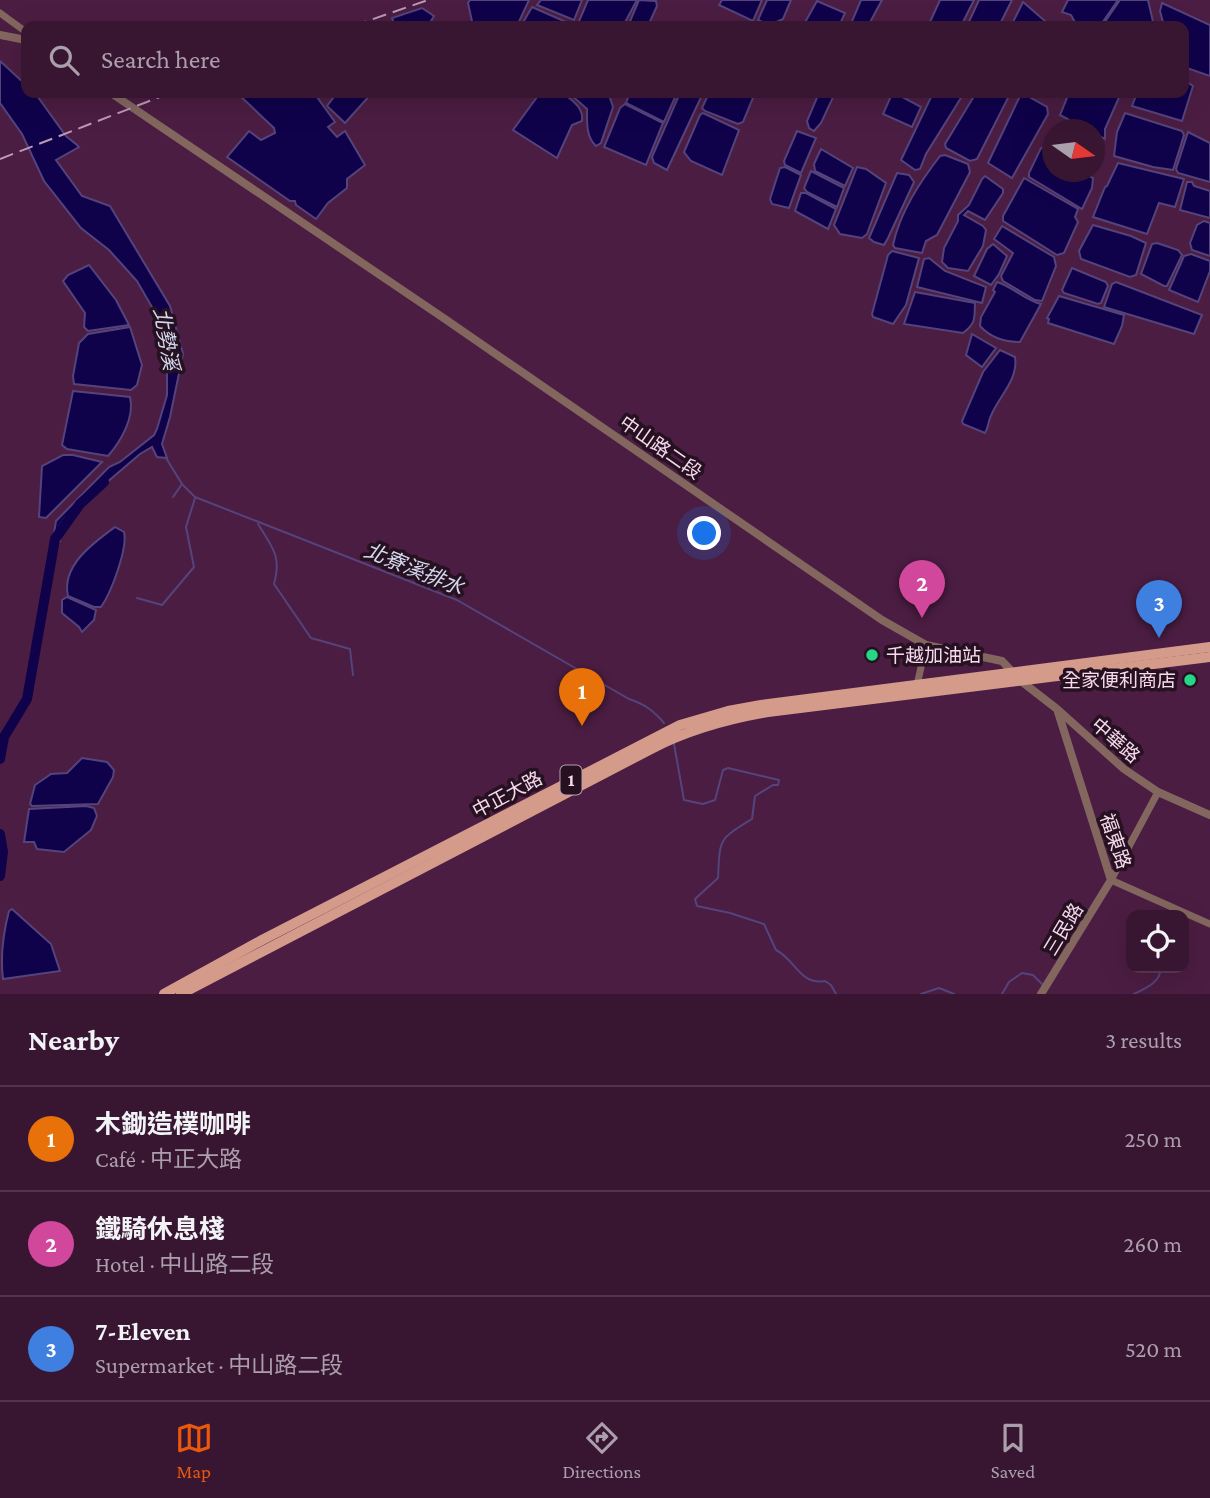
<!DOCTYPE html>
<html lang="en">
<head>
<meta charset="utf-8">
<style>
  :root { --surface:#381632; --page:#43233e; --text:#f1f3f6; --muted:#ab9fac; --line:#52354d; --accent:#ea580c }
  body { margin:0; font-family:"Crimson Pro","Noto Sans TC",serif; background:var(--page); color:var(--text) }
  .controls { position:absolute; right:21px; bottom:21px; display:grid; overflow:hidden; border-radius:14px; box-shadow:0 7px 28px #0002 }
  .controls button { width:63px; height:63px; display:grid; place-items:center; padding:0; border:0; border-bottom:2px solid var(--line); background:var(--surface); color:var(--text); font:35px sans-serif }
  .compass { position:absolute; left:1042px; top:119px; width:63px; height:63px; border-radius:50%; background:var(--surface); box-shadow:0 7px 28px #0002; rotate:104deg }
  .you { position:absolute; left:705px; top:534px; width:24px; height:24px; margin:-18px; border:5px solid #fff; border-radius:50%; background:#1a73e8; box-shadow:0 0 0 10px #1a73e833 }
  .badge { display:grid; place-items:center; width:46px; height:46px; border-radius:50%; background:var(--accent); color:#fff; font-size:23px; font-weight:700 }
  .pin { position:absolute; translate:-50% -58px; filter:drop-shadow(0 2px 4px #0008) }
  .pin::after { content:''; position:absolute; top:37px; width:24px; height:21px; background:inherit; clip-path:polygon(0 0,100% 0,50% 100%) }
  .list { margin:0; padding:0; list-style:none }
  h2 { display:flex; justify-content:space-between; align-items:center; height:91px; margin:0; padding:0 28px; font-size:30px }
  h2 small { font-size:23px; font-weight:400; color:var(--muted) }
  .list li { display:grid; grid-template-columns:46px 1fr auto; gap:21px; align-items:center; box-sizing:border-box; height:105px; padding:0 28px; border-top:2px solid var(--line) }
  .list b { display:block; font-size:26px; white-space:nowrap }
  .list p { margin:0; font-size:23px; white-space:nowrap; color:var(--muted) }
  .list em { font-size:23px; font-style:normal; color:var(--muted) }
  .icon { flex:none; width:38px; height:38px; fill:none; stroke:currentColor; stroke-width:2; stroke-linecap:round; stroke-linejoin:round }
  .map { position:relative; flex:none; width:1210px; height:994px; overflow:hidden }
  .search { position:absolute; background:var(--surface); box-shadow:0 7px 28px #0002; left:21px; right:21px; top:21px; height:77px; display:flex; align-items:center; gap:18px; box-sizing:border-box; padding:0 24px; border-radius:14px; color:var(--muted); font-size:26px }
  .sheet { height:406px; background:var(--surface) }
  nav { display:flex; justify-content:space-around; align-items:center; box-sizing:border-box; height:98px; border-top:2px solid var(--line); background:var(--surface); font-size:19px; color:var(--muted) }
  nav a { display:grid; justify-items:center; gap:4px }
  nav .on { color:var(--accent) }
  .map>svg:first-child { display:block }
  .water { fill:#0f024b; stroke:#55437c; stroke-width:2 }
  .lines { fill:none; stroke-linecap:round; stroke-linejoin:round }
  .stream { stroke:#55437c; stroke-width:2 }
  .river { stroke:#0f024b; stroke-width:10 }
  .minor { stroke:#83675f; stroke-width:7 }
  .tertiary { stroke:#83675f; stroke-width:8 }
  .primary { stroke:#d49a8a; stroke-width:10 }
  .rail { stroke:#bd99b4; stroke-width:2; stroke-dasharray:14 7; stroke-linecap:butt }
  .poi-dot { fill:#26d886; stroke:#261121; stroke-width:2.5 }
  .labels { text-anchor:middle; stroke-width:7; stroke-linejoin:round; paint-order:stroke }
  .shield { fill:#261121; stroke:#b99eb1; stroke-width:2 }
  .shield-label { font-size:18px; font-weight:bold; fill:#f8daef }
  .street-label { font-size:19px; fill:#f8daef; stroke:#261121 }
  .poi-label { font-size:19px; fill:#f8daef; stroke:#261121; text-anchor:start }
  .water-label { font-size:21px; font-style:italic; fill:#d4d9ef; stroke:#261121 }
</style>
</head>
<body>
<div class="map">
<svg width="1210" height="994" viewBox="0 0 1210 994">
  <rect width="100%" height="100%" fill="#4b1d42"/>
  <g class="water">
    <polygon points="470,0 529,0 517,26 473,26 468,3"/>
    <polygon points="541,0 582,0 574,20 537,5"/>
    <polygon points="588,0 637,0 623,26 577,26"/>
    <polygon points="639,0 656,1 657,6 648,26 628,26"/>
    <polygon points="722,0 762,0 753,21 719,5"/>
    <polygon points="767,0 791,0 783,19 770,25 758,20"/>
    <polygon points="861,0 882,0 868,26 850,26"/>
    <polygon points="940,0 974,0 961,26 938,26 930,22"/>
    <polygon points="979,0 1012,0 999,26 967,26"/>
    <polygon points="1068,0 1118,0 1100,26 1077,26 1071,15 1062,12"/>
    <polygon points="1120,0 1148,0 1154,26 1102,26"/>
    <polygon points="817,1 845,13 839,26 803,26"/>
    <polygon points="1023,2 1045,21 1043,26 1011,26"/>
    <polygon points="1162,3 1210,25 1210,76 1184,67 1184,26 1164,26 1160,11"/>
    <polygon points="532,7 573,25 572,26 521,26"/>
    <polygon points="422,8 434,16 428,26 395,26 392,18"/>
    <polygon points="0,61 26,85 26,93 35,93 66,136 77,145 79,147 56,160 82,196 110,206 170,306 183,354 170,417 162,444 167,458 157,457 152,447 140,454 65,518 58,528 60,541 53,539 56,521 109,467 120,462 154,435 157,429 167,395 167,347 164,328 137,281 109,250 81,228 44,181 22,134 0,103"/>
    <polygon points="1184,80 1193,86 1182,121 1132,106 1137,93 1184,93"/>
    <polygon points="237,93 314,93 335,122 328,127 337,137 345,131 365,165 347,179 347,188 328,203 316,219 296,205 295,201 290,201 227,157 249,131 261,140 275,133 274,128"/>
    <polygon points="337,93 372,93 345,123 327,106"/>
    <path d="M540 93H563C573 101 584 108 582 121L572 125 557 158 513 130Z"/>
    <path d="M569 93 609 95 613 107 601 143 596 146C586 137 587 122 587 109Z"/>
    <polygon points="630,93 677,93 664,122 626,103"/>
    <polygon points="680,93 703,93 667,170 654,163 652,157"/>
    <polygon points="709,93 755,93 743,122 738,124 705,111 702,108"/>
    <polygon points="819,93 835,93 821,123 814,131 809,128 807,121"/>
    <polygon points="895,93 921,107 912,127 883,114 892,94"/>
    <polygon points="933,93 964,93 926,154 920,169 915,170 901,160"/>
    <polygon points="976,93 1010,94 977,159 970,161 946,148 945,144"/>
    <polygon points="1069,93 1121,93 1105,129 1105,139 1095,134 1094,130 1086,129 1060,115"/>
    <polygon points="1024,94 1047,107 1048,114 1012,178 988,163 1020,96"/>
    <polygon points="625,104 663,123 646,165 604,147 620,108"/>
    <polygon points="703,113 739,130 722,175 691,161 684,152 700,115"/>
    <polygon points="1125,113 1182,131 1184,135 1173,170 1153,167 1114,156 1117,132"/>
    <polygon points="797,131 816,138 801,173 785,165 784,161"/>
    <polygon points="1188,132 1210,143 1210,182 1178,173 1176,169"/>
    <polygon points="1045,147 1052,152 1052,172 1082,172 1093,178 1092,188 1082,209 1029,177 1029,173 1041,148"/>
    <polygon points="821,149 853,168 845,186 815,171 814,164"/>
    <path d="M945 155 968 164 970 172 937 235 926 241 922 253 895 248 893 245C900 212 920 182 940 156Z"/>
    <polygon points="1118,163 1184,179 1175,207 1159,203 1147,234 1093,217 1105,187 1107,186"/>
    <polygon points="785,167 801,175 789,208 772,204 770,199 780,168"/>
    <polygon points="857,167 866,169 886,183 867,234 862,238 840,234 834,225"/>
    <polygon points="811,171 844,188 837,207 807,192 804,188"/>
    <polygon points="897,173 909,175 914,182 888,238 884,245 874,242 869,238"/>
    <polygon points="985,176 1003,189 1003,193 985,220 968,211 964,215 983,226 986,230 983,246 968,271 948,268 942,262 944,248 958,221 958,215 969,205 982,179"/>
    <polygon points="1024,178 1078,209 1075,217 1078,222 1064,253 1057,255 1003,221 1003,216"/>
    <polygon points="1187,182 1192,182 1194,186 1210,191 1210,218 1180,210"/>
    <polygon points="801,193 806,193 836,209 828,229 795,211"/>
    <polygon points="1204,221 1210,223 1210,256 1192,250 1190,243 1197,225"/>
    <polygon points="1093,225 1131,236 1146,243 1136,275 1130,277 1081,259 1079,251"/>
    <polygon points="1002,226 1054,257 1056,266 1042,301 1035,300 1003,281 1001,276 1013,253 994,239"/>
    <polygon points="1157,243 1178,250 1182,255 1167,286 1164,286 1141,274 1152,244"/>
    <polygon points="993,244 1007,256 999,274 991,285 974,276 987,249"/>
    <polygon points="892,251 919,258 906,305 893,324 873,317 872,314 888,255"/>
    <polygon points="1191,254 1210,261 1210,271 1198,302 1169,290 1184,256"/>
    <polygon points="929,258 945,271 986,287 982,303 917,287 924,259"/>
    <polygon points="89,265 116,300 129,325 88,331 84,327 85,313 63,281 68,275"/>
    <polygon points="1072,268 1106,282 1108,286 1101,303 1098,304 1064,293 1062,290"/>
    <path d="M997 282C1013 287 1025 300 1041 304L1020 342C1005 342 991 338 980 326L981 317 995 292 993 290Z"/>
    <polygon points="1116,282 1202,315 1194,334 1104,307 1112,284"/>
    <path d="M915 292 975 303C974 318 977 322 963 333L904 324Z"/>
    <polygon points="1059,296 1124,315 1122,326 1114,344 1048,323 1049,319 1047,318"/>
    <polygon points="130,327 142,365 137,385 131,390 74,384 73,376 79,343 88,334"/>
    <polygon points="972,334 996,348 982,367 966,355"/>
    <path d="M1000 350 1015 357C1019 380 997 398 990 418 988 424 988 428 985 433L963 424 962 421 983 372Z"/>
    <path d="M73 391 130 397C135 417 121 441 108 456L67 449 62 445Z"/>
    <polygon points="63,455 73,455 102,462 46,518 39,517 42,466"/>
    <path d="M115 527 124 532C128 548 111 593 101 607H94L68 596C61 566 93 543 115 527Z"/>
    <polygon points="67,597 96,610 94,620 82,632 79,627 62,613 62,600"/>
    <polygon points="82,758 107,762 114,770 113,777 98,804 32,806 30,804 35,785 51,774 67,773"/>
    <polygon points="86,806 94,808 97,816 91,830 64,852 37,849 34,842 24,842 29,809"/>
    <path d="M12 909 51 944 60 971 3 979C0 955 3 934 9 911Z"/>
  </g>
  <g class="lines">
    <g class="stream">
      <path d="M166 458 182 484 195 497 457 600 629 699C644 704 653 710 664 723"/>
      <polyline points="173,497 182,484"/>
      <path d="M258 524C272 547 282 556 274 584L311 638 350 649 353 675"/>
      <polyline points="137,598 162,605 194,567 186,527 195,498"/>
      <path d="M674 744 684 800 703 804 715 800 723 770 728 768 779 780 778 785H773L755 796 752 819C718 840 720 838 718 878L695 899 697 906 730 913 764 924 776 950C795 959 800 986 825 981L831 985 836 994"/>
      <polyline points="1184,923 1185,923"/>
      <polyline points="921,994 939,988 954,994"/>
      <polyline points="1002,994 1009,982 1022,973 1033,975 1044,986"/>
      <path d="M1134 994C1146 988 1160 983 1161 968"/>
    </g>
    <g class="river">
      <polyline points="0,759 4,737 27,699 55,539 80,504 104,482"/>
      <polyline points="0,834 3,852 0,876"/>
    </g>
    <g class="minor">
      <polyline points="0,13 26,32"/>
      <polyline points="917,685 926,645"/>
      <polyline points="1158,792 1111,880 1210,924"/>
    </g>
    <g class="tertiary">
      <polyline points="0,35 26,40"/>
      <polyline points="111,93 445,319 882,620 926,645 1002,661 1021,681 1057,709 1124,769 1158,792 1210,815"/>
      <polyline points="1041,994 1111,880 1058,712"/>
    </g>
    <g class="primary">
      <polyline points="164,994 262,940 680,725 728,711 761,705 1210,647"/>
      <path d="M181 994 653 748C690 729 727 719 768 712L1210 657"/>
    </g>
    <g class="rail">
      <polyline points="353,26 428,0"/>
      <polyline points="0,159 170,93"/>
    </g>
  </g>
  <g class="poi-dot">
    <circle cx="872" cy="655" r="7"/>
    <circle cx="1190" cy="680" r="7"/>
  </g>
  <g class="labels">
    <rect class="shield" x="560.5" y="765.5" width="21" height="29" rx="5"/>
    <g class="shield-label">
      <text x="571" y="786">1</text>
    </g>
    <g class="street-label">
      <text transform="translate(661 447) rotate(35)" y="7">中山路二段</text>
      <text transform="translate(1116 740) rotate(41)" y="7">中華路</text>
      <text transform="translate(507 794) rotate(-28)" y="7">中正大路</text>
      <text transform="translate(1116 841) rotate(71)" y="7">福東路</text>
      <text transform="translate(1063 929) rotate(-59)" y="7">三民路</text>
    </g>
    <g class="poi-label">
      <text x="886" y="662">千越加油站</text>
      <text x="1176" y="687" text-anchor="end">全家便利商店</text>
    </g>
    <g class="water-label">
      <text transform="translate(166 339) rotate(80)" y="7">北勢溪</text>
      <text transform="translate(414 569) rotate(22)" y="7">北寮溪排水</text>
    </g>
  </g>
</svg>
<div class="controls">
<button><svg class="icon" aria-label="locate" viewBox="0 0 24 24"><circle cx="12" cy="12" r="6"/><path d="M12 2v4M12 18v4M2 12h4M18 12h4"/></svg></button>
</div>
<svg class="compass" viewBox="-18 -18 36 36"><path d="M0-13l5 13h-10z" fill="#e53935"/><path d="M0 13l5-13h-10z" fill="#ab9fac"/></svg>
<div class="you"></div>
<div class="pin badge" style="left:582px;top:726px;background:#e8710a">1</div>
<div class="pin badge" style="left:922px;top:618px;background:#d1479c">2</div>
<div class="pin badge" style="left:1159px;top:638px;background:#3f7fe0">3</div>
<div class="search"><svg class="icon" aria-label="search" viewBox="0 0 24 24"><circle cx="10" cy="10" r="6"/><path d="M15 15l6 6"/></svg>Search here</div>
</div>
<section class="sheet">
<h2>Nearby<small>3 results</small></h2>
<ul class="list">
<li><span class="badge" style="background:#e8710a">1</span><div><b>木鋤造樸咖啡</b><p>Café · 中正大路</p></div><em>250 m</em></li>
<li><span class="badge" style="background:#d1479c">2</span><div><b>鐵騎休息棧</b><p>Hotel · 中山路二段</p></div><em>260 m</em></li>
<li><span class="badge" style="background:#3f7fe0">3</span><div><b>7-Eleven</b><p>Supermarket · 中山路二段</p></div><em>520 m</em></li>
</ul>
</section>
<nav>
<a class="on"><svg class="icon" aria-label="map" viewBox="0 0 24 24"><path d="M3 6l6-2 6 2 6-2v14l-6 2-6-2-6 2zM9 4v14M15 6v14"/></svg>Map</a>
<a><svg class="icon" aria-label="directions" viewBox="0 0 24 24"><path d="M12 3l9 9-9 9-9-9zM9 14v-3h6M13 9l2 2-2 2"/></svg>Directions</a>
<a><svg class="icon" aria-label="saved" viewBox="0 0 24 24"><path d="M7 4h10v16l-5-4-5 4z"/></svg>Saved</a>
</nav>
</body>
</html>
